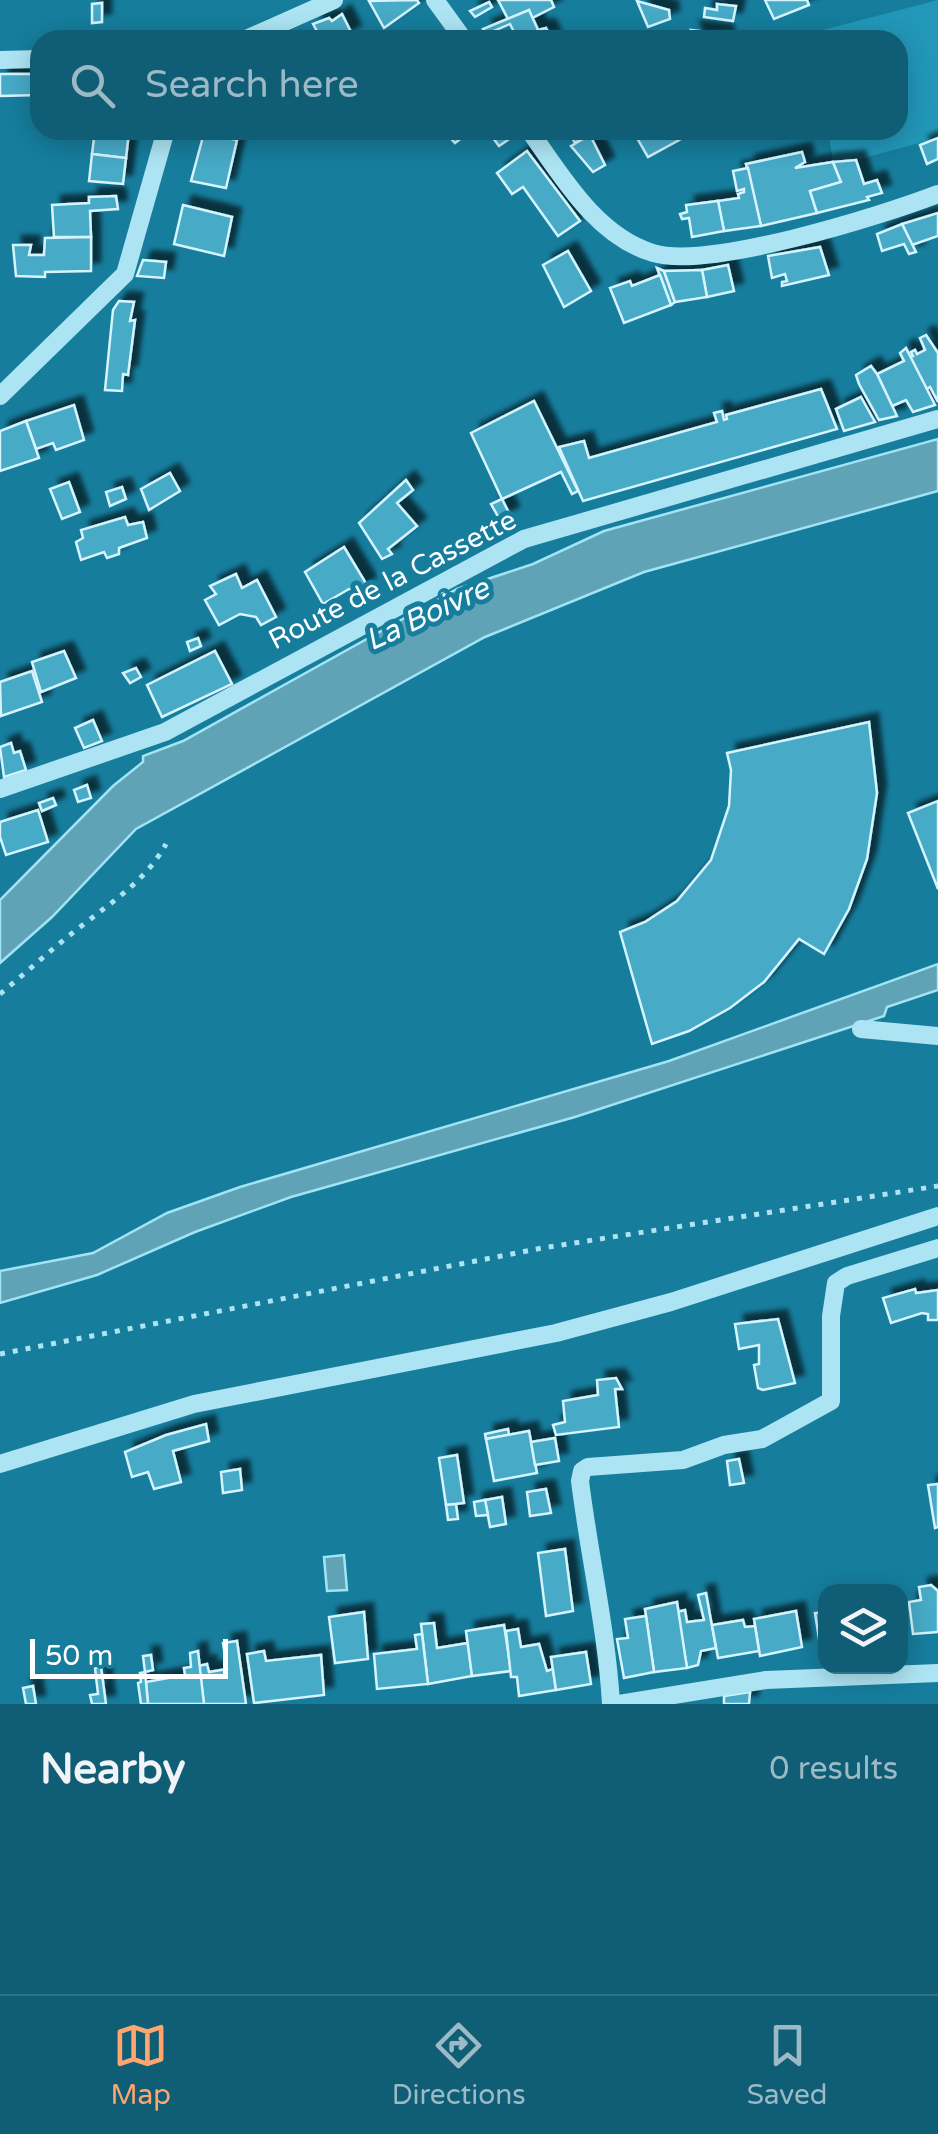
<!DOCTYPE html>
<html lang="en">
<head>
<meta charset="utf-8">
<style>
  :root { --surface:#105e76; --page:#1e677e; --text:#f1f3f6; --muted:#9cbac5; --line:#307388; --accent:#ffa66f }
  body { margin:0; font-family:"Varela Round",sans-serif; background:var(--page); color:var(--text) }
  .controls { position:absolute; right:30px; bottom:30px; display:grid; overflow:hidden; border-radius:20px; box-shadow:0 5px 25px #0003 }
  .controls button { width:90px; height:90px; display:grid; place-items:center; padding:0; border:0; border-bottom:2px solid var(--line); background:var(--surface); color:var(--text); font:50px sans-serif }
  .scale { position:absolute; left:30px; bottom:25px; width:198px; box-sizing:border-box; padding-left:10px; border:5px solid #fff; border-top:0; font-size:28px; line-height:35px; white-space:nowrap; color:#fff; -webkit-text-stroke:8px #167d9d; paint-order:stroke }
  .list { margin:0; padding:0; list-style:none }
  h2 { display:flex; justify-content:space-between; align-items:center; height:130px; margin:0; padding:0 40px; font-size:42px }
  h2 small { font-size:32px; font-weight:400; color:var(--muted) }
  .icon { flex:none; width:55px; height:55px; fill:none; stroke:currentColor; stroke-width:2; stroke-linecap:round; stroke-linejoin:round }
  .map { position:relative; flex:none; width:938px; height:1704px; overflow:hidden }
  .search { position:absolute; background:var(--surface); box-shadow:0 5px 25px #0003; left:30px; right:30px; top:30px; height:110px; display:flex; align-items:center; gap:25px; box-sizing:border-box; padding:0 35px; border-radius:30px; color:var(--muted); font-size:38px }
  .sheet { height:290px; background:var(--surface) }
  nav { display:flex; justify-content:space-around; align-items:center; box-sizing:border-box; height:140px; border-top:2px solid var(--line); background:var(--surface); font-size:28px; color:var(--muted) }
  nav a { display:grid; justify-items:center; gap:5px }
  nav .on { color:var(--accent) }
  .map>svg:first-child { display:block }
  .green { fill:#2297b8 }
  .water { fill:#60a3b6; stroke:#a0e4f5; stroke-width:2.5 }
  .building { fill:#47aac7; stroke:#d5f4fd; stroke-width:2.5; filter:url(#shadow) }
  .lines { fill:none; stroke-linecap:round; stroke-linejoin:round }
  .path { stroke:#ade4f3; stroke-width:5; stroke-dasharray:5 8; stroke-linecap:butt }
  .minor { stroke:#ade4f3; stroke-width:18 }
  .labels { text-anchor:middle; stroke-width:10; stroke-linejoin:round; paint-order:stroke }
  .street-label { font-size:28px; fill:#fff; stroke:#167d9d }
  .water-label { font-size:30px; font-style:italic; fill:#f5fcfe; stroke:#167d9d }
</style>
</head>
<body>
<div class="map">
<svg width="938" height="1704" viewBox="0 0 938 1704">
  <defs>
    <filter id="shadow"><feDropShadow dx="9" dy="-9" stdDeviation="2.5" flood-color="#0009"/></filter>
  </defs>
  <rect width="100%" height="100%" fill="#167d9d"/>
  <polygon class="green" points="938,0 938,138 856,160 833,162 828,130 898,130 898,40 813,40 811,33"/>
  <g class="water">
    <polygon points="938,439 938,491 644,572 485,637 136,829 52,917 0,963 0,900 113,786 143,762 143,756 183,741 457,589 533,564 604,531"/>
    <polygon points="938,964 938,990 887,1007 884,1016 575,1117 291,1197 195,1232 97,1275 0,1303 0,1271 93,1253 167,1213 240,1187 669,1061"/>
    <polygon points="344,1555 347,1590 327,1591 324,1557"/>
  </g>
  <g class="building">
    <polygon points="417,0 419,3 384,28 369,1"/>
    <polygon points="498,0 551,0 554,7 532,18 529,10 508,19"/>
    <polygon points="765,0 807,0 809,5 774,19"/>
    <polygon points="637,1 669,10 670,19 648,27"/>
    <polygon points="489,2 492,7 475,17 470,11"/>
    <polygon points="102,3 102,22 92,23 92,4"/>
    <polygon points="717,4 736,6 733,21 704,17 705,8 717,10"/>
    <polygon points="529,10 539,32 522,40 518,40 510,24 487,34 483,29"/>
    <polygon points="342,14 352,34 340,40 322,40 313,24 329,18 332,21"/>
    <polygon points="546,28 552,40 522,40 538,30"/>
    <polygon points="691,30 724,34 725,40 695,40"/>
    <polygon points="0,74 40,74 40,95 0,96"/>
    <polygon points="95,130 129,132 126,158 92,154"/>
    <polygon points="443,130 466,130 468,133 455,143"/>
    <polygon points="487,130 512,130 515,135 499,146"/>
    <polygon points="568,130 595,130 575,143"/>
    <polygon points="676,130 681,139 648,157 633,131"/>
    <polygon points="204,133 237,140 226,188 191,181"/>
    <polygon points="590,135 605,165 593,172 571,146"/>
    <polygon points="938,138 938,159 927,164 920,145"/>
    <polygon points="527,151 580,221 558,236 523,187 512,194 497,173"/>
    <polygon points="802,152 805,162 795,168 833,162 841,182 810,191 817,213 761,226 746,164"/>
    <polygon points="92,154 126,158 123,184 89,181"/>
    <polygon points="856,160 864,184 877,180 882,193 867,197 869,200 817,213 810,191 841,182 833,162"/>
    <polygon points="748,168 761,226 724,231 718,201 739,198 738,194 744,192 744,189 737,191 733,171"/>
    <polygon points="116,196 118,209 90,211 91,237 54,237 52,205 89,203 89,197"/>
    <polygon points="718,201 724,231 692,237 689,218 682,219 680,214 687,212 686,205"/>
    <polygon points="183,205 232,217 224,256 174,244"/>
    <polygon points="938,213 938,236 912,245 902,224"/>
    <polygon points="902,224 916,252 909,254 904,244 882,251 877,234"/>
    <polygon points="91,237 91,271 45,272 45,277 16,276 13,245 31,245 29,255 44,255 45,238"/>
    <polygon points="820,247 829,275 782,286 782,282 787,281 785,274 772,278 768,256"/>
    <polygon points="568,251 591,291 564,307 543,265"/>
    <polygon points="143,260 166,262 164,278 137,276"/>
    <polygon points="728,265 734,291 707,297 702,270"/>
    <polygon points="657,268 664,271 675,302 671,305"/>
    <polygon points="702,270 707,297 675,302 664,271"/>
    <polygon points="660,275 671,305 624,323 610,288 630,281 632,286"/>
    <polygon points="119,301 134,302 130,321 135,320 128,375 123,374 122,391 105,390 113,310"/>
    <polygon points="926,335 938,353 938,402 930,387 926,389 910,357 913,356 911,352 915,350 917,354 925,350 920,338"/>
    <polygon points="906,348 935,405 913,412 906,400 892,406 877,374 904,361 900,353"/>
    <polygon points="871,366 877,374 897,416 879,420 859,384 856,375"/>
    <polygon points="821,389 837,429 583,501 559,447 584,441 589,458 717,422 714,413 722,411 724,420 727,419 726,415"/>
    <polygon points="861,397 875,422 844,431 836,409"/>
    <polygon points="534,401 578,491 572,494 561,472 502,499 471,433"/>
    <polygon points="74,405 84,440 56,450 53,443 36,449 26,421"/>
    <polygon points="26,421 39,458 0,471 0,431"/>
    <polygon points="170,473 180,491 149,510 141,489"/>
    <polygon points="406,480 413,490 397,503 417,526 388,549 392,554 382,559 359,523"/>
    <polygon points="69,482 80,512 62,519 50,489"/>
    <polygon points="122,487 126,499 110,506 106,492"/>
    <polygon points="502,499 510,515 500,520 491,504"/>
    <polygon points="125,517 128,525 143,522 147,538 119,548 119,554 107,558 104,552 81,560 76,542 83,538 81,530"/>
    <polygon points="344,547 367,585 353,594 349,589 323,604 305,572"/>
    <polygon points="236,574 242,588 257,580 276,617 261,625 256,617 240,614 219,625 205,600 216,594 210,586"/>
    <polygon points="198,638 201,646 190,651 187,642"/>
    <polygon points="64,651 76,678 41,692 32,662"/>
    <polygon points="215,651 232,684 162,717 147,685"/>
    <polygon points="136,668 141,677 130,683 123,673"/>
    <polygon points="32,671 42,702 1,716 0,682"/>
    <polygon points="93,720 102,741 84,748 75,728"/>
    <polygon points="869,722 877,793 867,859 849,909 824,954 799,939 764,982 730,1008 689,1031 652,1044 620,932 645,922 677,901 711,860 729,806 731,770 727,753"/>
    <polygon points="11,743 14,753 20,751 26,770 4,777 0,747"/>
    <polygon points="87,785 91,798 78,802 74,790"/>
    <polygon points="53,798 56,805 42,811 39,803"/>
    <polygon points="938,801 938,889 908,813"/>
    <polygon points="38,810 48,842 6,855 0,837 0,822"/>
    <polygon points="915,1289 916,1293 938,1290 938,1320 928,1320 928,1314 922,1313 891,1323 883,1298"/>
    <polygon points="778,1319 795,1383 763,1390 758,1388 754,1365 759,1364 759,1345 739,1349 735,1324"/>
    <polygon points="616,1378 622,1389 615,1389 619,1427 556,1435 553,1425 565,1422 563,1401 598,1395 597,1380"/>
    <polygon points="206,1424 209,1441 173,1451 181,1482 154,1489 148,1472 132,1477 125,1452 166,1435"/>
    <polygon points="508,1429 509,1435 486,1439 485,1434"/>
    <polygon points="529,1431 537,1473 494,1481 486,1439"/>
    <polygon points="555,1438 559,1461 535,1465 531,1442"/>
    <polygon points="457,1455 464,1503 446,1505 439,1458"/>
    <polygon points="739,1459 744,1483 730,1485 727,1461"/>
    <polygon points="240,1469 242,1490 223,1493 221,1472"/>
    <polygon points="938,1484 938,1527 935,1528 928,1485"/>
    <polygon points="546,1489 551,1513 530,1516 527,1492"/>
    <polygon points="502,1497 506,1524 490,1527 485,1500"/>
    <polygon points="485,1500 488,1515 476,1516 474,1502"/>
    <polygon points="456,1504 458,1519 448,1520 446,1505"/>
    <polygon points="565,1549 573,1611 546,1616 538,1553"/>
    <polygon points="931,1585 938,1591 938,1632 913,1634 909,1602 921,1600 919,1587"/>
    <polygon points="706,1593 716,1648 701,1651 698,1665 687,1668 677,1612 685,1610 687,1622 704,1620 698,1595"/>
    <polygon points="677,1602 687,1668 654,1672 645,1609"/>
    <polygon points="796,1611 802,1647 760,1656 754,1619"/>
    <polygon points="364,1612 368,1659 335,1663 329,1617"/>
    <polygon points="826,1612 826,1644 820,1645 815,1613"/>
    <polygon points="646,1616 654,1672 624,1678 617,1639 628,1638 625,1619"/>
    <polygon points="743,1620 745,1627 755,1626 759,1651 718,1658 712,1625"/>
    <polygon points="434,1623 437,1648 468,1643 472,1676 428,1684 421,1624"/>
    <polygon points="504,1625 511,1671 472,1676 466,1631"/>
    <polygon points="518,1629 521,1647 539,1644 547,1671 553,1669 556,1690 519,1696 517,1677 511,1677 506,1631"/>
    <polygon points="422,1634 428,1684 377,1689 374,1654 417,1649 415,1635"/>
    <polygon points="237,1641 246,1704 204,1704 199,1666 207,1664 209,1672 227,1669 223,1643"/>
    <polygon points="198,1651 204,1704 148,1704 146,1682 185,1675 184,1668 191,1667 190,1653"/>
    <polygon points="264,1651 266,1661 321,1655 324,1695 254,1703 247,1654"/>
    <polygon points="586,1652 591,1684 556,1690 551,1657"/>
    <polygon points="151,1655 153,1670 145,1672 143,1656"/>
    <polygon points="101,1667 106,1704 92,1704 90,1695 98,1694 95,1668"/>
    <polygon points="145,1672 148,1704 141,1704 138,1683 141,1682 140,1673"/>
    <polygon points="33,1686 36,1704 26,1704 23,1688"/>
    <polygon points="750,1692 749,1704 724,1704 724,1696"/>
  </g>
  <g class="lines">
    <g class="path">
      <path d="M0 994C28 971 55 946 84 924 116 899 146 880 166 844"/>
      <polyline points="0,1354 542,1248 938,1186"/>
    </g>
    <g class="minor">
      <polyline points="435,0 464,40"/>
      <polyline points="244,40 334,0"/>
      <polyline points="0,60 40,59"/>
      <path d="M529 130C561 175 596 236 653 253 708 270 881 216 938 194"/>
      <polyline points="0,396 125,274 166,130"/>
      <polyline points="0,789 165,732 524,539 938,419"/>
      <polyline points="861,1029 938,1036"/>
      <polyline points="0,1464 194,1404 556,1333 671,1302 938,1216"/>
      <path d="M611 1704C607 1632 589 1554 580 1481L582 1471 588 1467 683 1460 724 1445 762 1439 831 1401V1316L836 1283 847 1276 938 1248"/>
      <polyline points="619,1704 766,1680 938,1673"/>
    </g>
  </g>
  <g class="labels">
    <g class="street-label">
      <text transform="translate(392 579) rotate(-27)" y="10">Route de la Cassette</text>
    </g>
    <g class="water-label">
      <text transform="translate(427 614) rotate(-25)" y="10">La Boivre</text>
    </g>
  </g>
</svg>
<div class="controls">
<button><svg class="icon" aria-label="layers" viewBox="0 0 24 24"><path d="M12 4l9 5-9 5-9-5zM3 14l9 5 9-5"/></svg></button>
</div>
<div class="scale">50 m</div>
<div class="search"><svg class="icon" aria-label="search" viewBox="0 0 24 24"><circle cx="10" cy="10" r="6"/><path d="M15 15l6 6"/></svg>Search here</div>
</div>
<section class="sheet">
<h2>Nearby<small>0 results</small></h2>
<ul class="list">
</ul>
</section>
<nav>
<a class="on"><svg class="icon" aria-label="map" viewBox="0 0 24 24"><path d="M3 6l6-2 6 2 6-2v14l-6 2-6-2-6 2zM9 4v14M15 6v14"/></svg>Map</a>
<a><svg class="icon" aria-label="directions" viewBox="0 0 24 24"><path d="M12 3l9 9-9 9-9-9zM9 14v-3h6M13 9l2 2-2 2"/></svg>Directions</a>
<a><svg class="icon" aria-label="saved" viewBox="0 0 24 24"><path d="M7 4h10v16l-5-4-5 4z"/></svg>Saved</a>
</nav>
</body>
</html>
